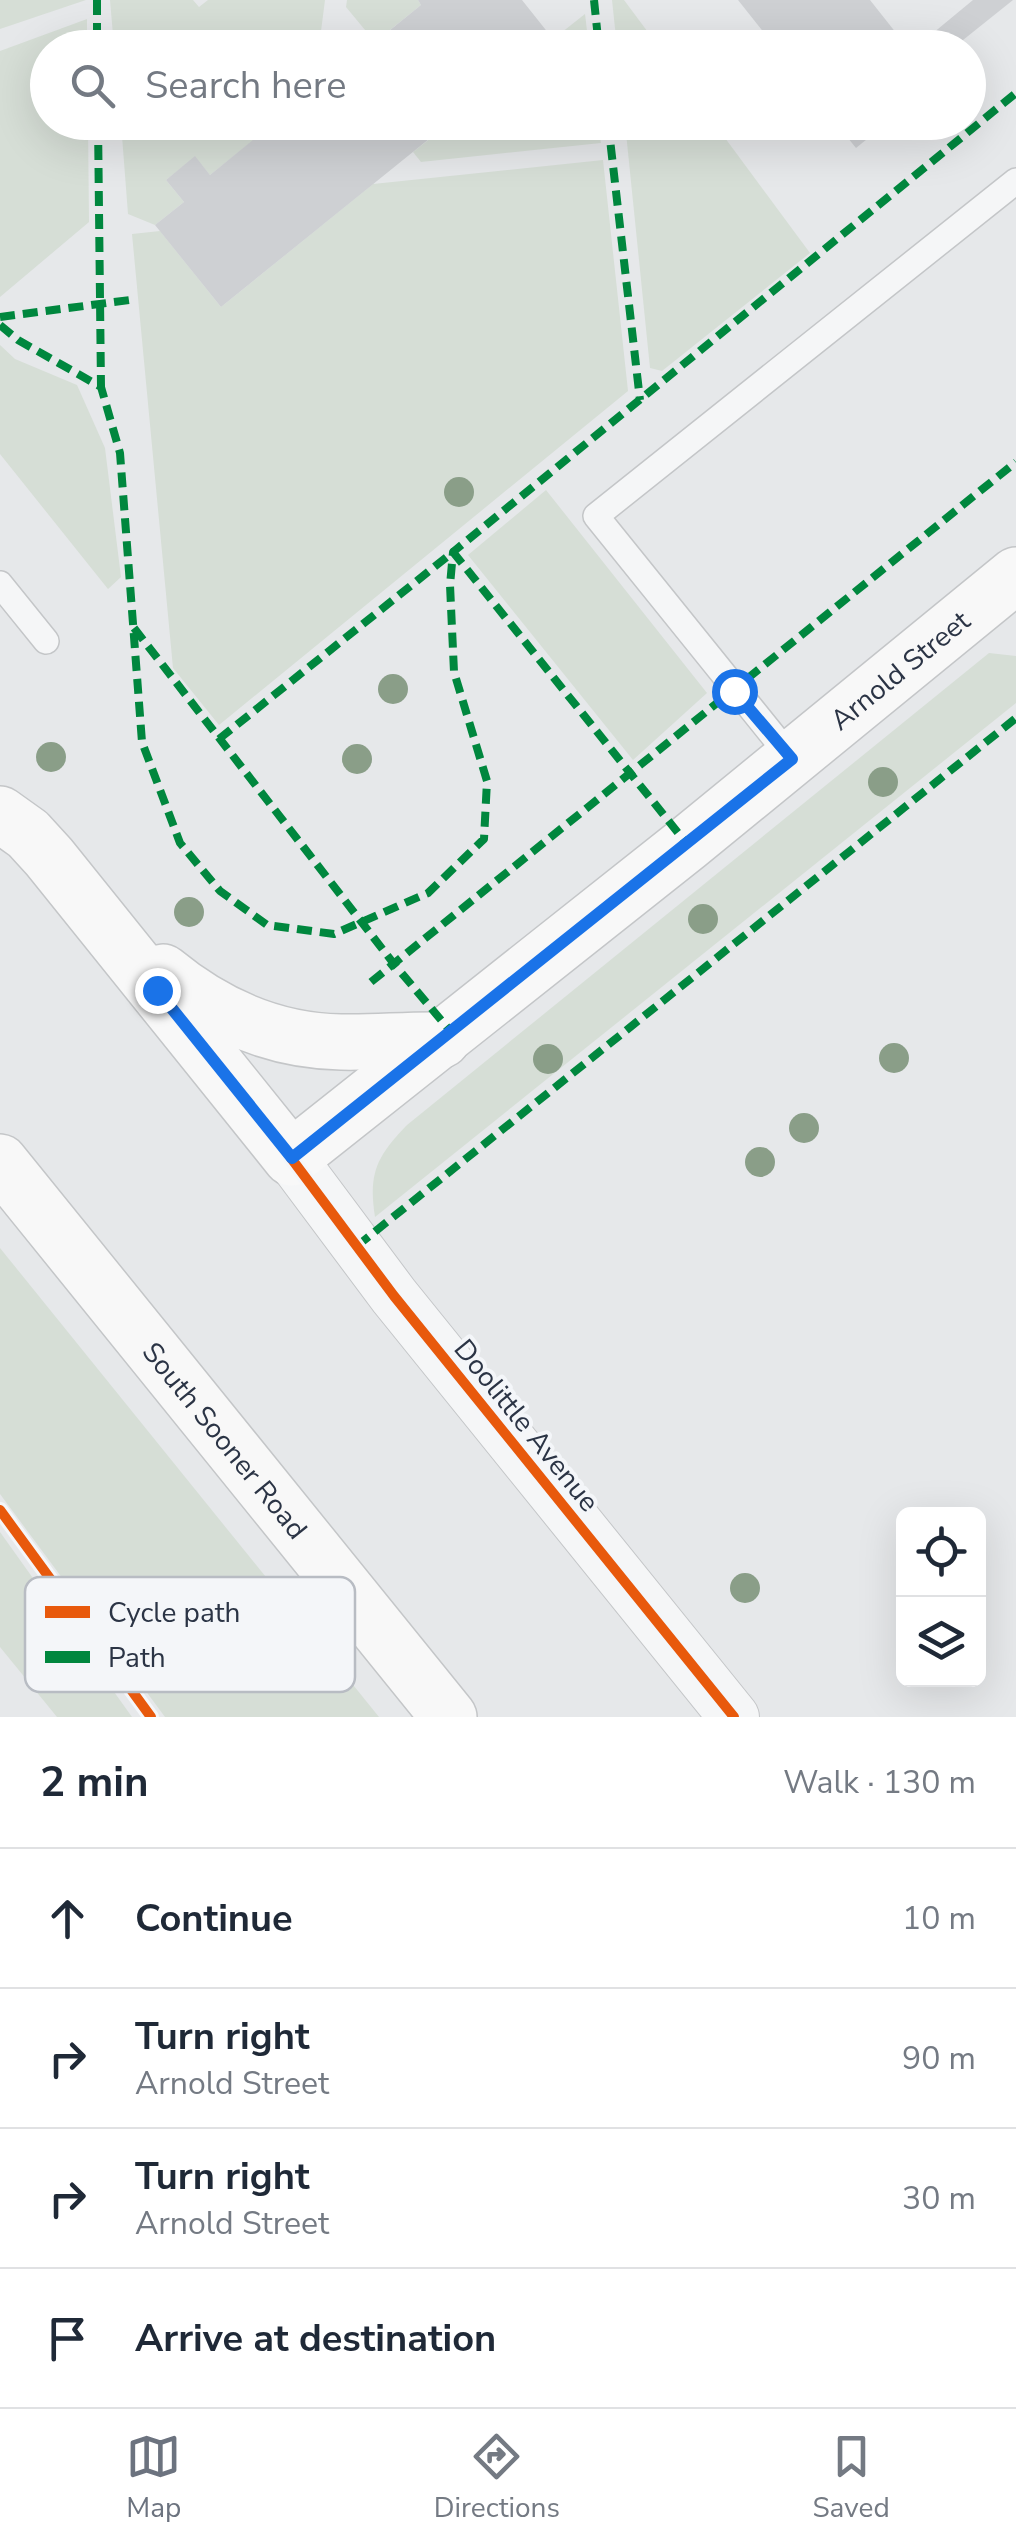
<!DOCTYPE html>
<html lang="en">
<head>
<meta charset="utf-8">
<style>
  :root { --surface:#fff; --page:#f2f2f3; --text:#1f2937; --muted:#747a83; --line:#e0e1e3; --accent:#6c737f }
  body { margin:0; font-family:"Nunito Sans",sans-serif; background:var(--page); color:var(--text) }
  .controls { position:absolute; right:30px; bottom:30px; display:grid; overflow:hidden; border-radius:15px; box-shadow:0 10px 40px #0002 }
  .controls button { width:90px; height:90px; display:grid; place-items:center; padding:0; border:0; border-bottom:2px solid var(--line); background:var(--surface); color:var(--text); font:50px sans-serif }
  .stop { position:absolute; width:30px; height:30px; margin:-22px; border:8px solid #1a73e8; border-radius:50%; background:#fff }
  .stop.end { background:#1a73e8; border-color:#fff; box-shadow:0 2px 10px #0008 }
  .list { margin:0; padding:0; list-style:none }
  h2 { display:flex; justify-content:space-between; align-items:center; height:130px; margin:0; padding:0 40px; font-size:42px }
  h2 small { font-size:32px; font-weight:400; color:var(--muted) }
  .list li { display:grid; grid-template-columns:65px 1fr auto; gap:30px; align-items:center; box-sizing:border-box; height:140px; padding:0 40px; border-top:2px solid var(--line) }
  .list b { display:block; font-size:38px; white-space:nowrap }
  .list p { margin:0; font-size:32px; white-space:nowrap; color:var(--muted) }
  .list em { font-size:32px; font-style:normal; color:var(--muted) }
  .icon { flex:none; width:55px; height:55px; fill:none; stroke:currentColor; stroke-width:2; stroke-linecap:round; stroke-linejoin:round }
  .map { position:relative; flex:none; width:1016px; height:1717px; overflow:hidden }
  .search { position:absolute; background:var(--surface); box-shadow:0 10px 40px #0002; left:30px; right:30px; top:30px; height:110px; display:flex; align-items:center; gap:25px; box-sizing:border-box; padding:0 35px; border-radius:55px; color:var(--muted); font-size:38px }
  .sheet { height:690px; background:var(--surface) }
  nav { display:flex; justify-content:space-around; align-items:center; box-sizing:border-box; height:140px; border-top:2px solid var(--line); background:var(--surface); font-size:28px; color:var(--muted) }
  nav a { display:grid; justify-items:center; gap:5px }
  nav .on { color:var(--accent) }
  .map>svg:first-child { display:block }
  .green { fill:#d6ded6 }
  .building { fill:#ced0d3 }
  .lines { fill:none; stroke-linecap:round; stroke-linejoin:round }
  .service-casing { stroke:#c4c6c8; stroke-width:28 }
  .minor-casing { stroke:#c4c6c8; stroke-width:52 }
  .secondary-casing { stroke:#c4c6c8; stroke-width:58 }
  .service { stroke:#f5f6f7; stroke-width:25 }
  .minor { stroke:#f5f6f7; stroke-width:50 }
  .secondary { stroke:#f8f8f8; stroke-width:55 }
  .quiet { stroke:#00873e; stroke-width:8; stroke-dasharray:15 8; stroke-linecap:butt }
  .cycleway-casing { stroke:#f4f6f9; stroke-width:16 }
  .cycleway { stroke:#e8590c; stroke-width:10 }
  .tree { fill:#8a9e88 }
  .route { stroke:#1a73e8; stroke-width:12 }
  .labels { text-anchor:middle; stroke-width:8; stroke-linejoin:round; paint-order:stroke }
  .street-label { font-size:28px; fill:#2b3445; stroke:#f4f6f9 }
  .key { fill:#f4f6f9; stroke:#b8bcc3; stroke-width:2.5 }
  .key-label { font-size:28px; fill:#2b3445 }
</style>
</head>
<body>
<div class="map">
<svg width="1016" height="1717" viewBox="0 0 1016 1717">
  <rect width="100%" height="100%" fill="#e6e8ea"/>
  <g class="green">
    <polygon points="0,0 86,0 0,29"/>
    <polygon points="110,0 193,0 199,7 208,0 325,0 319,47 114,47"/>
    <polygon points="347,0 418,0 421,5 375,42 346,7"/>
    <polygon points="612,0 624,0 659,47 617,47"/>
    <polygon points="585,14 589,47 542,48"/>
    <polygon points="87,19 87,47 48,48 48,122 88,123 89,222 0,297 0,51"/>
    <polygon points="121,123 275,123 210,175 195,157 166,180 184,202 155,225 128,214"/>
    <polygon points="450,123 598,123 601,143 421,162 413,152"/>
    <polygon points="625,123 714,123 810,253 662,371 650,368"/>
    <polygon points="603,160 628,391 219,725 173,668 132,234 160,231 221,307 373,184"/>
    <polygon points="0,345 15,359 77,385 105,448 121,577 108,589 0,454"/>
    <polygon points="546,490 707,693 633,760 468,555"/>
    <path d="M989 653 1016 656V703L375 1217C368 1173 377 1156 407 1125Z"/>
    <polygon points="0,1248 379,1717 165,1717 0,1494"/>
    <polygon points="0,1532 132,1717 57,1717 0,1647"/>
  </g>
  <g class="building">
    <polygon points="418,0 522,0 553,39 542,48 368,48 421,5"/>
    <polygon points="738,0 870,0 908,48 776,48"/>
    <polygon points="973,0 1013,0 953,48 915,48"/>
    <polygon points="275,122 450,122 221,307 155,225 184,202 166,180 195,156 210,175"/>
    <polygon points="835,122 888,122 856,148"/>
  </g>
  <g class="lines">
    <defs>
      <g id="service">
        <polyline points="0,584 46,641"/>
        <polyline points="792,759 596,516 1016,181"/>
      </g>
      <polyline id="minor" points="291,1158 394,1296 734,1717"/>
      <g id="secondary">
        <path id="s1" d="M0 814 28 834 49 857 291 1158 687 844 1016 575"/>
        <path d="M163 972C214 1014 274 1041 341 1042 374 1043 408 1039 442 1040"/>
        <path id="s2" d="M0 1162 449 1717"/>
      </g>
    </defs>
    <use href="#service" class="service-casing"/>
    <use href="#minor" class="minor-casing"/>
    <use href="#secondary" class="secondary-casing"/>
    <use href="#service" class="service"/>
    <use href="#minor" class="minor"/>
    <use href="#secondary" class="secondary"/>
    <g class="quiet">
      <polyline points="97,0 97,48"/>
      <polyline points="594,0 599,48"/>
      <polyline points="98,122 101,387"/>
      <polyline points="608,122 640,400"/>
      <polyline points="0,317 130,300"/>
      <polyline points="0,325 18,340 101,387 120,453 142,742 180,843 220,891 267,925 334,934 428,893 484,839 487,781 454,672 450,585 453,552 1016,93"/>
      <polyline points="134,628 394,964 452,1033"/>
      <polyline points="219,739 453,552 687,844"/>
      <polyline points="371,982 1016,462"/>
      <polyline points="357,1246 1016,718"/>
    </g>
    <defs>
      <g id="cycleway">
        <polyline points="291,1158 394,1296 734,1717"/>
        <polyline points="0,1510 151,1717"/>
      </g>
    </defs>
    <use href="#cycleway" class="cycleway-casing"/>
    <use href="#cycleway" class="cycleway"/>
  </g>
  <g class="tree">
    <circle cx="459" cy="492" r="15"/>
    <circle cx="393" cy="689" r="15"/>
    <circle cx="51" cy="757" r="15"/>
    <circle cx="357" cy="759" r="15"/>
    <circle cx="883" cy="782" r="15"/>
    <circle cx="189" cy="912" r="15"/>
    <circle cx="703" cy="919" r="15"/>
    <circle cx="894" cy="1058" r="15"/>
    <circle cx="548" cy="1059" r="15"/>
    <circle cx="804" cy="1128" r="15"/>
    <circle cx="760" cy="1162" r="15"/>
    <circle cx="745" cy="1588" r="15"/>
  </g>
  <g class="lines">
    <polyline class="route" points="157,990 292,1158 792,759 734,691"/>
  </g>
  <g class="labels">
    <g class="street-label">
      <text dy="10" stroke="none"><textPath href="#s1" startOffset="1232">Arnold Street</textPath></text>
      <text transform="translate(527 1425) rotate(51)" y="10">Doolittle Avenue</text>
      <text dy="10" stroke="none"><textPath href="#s2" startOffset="358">South Sooner Road</textPath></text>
    </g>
  </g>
  <rect x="25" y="1577" width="330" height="115" rx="15" class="key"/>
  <rect x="45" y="1606" width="45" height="12" fill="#e8590c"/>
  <rect x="45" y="1651" width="45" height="12" fill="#00873e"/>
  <g class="key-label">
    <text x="108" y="1622">Cycle path</text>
    <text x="108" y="1667">Path</text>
  </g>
</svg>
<div class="controls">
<button><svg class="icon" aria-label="locate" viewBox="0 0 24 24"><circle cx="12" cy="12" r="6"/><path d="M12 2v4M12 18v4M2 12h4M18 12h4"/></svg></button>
<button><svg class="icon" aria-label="layers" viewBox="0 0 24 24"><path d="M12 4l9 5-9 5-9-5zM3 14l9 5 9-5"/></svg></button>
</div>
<div class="stop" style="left:734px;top:691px"></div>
<div class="stop end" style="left:157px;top:990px"></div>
<div class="search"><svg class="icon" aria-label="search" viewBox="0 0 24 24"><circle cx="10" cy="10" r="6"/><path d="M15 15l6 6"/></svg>Search here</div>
</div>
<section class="sheet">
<h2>2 min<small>Walk · 130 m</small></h2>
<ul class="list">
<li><svg class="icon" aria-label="ahead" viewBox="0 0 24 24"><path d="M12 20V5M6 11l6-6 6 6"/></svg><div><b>Continue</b></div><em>10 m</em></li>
<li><svg class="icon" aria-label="right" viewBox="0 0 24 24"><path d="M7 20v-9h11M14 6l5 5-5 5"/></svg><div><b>Turn right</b><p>Arnold Street</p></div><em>90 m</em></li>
<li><svg class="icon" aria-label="right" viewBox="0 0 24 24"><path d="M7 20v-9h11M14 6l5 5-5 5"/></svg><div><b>Turn right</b><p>Arnold Street</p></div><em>30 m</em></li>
<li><svg class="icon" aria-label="arrive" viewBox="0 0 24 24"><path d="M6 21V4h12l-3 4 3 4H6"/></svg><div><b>Arrive at destination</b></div></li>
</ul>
</section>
<nav>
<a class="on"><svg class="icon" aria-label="map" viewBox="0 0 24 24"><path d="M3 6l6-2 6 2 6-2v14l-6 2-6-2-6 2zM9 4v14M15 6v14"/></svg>Map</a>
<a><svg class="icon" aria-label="directions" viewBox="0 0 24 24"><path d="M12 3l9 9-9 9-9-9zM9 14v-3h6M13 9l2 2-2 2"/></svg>Directions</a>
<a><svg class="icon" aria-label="saved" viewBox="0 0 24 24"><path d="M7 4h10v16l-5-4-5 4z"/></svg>Saved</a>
</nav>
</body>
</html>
